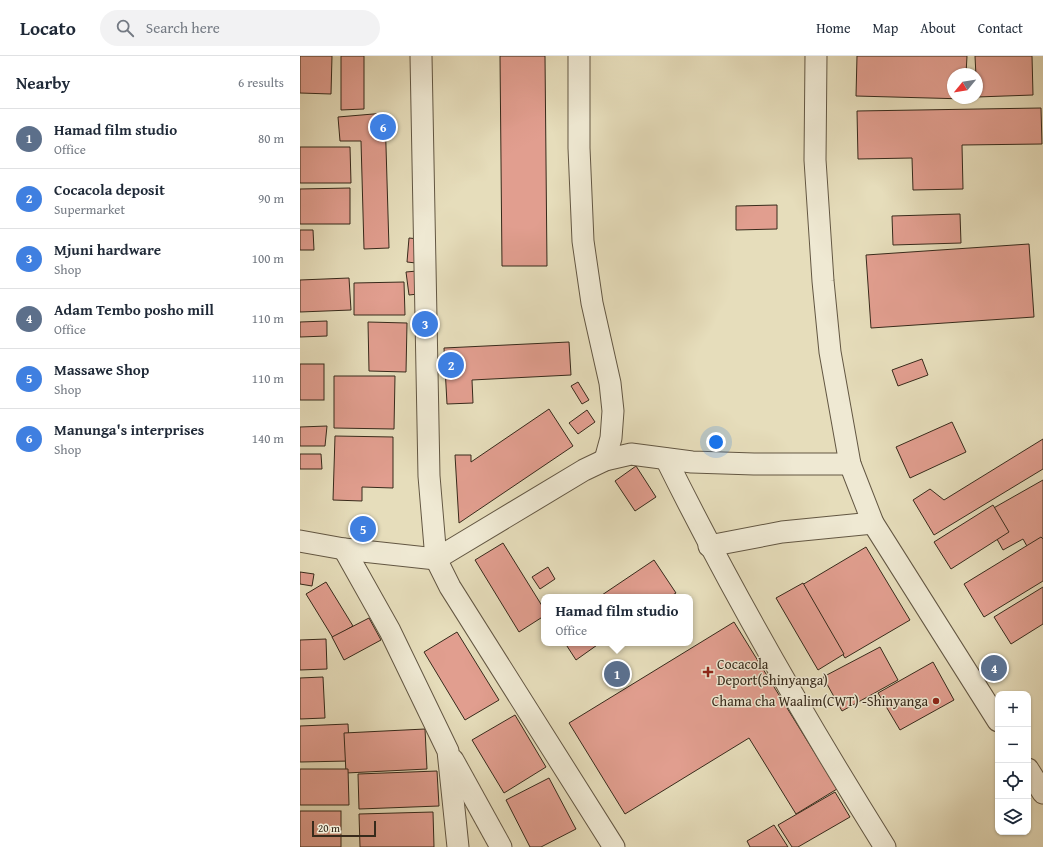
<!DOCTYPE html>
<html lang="en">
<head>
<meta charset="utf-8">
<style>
  :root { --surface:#fff; --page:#f2f2f3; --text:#1f2937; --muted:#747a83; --line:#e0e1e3; --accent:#ea580c }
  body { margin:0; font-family:"Gentium Book Plus",serif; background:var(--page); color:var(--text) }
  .controls { position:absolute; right:12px; bottom:12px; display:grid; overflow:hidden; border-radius:8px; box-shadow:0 1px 3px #0004 }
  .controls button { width:36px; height:36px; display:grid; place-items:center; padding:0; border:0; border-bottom:1px solid var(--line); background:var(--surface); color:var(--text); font:20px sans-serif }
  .compass { position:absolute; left:647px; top:12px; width:36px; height:36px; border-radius:50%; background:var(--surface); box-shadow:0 1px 3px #0004; rotate:240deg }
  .scale { position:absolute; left:12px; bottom:10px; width:64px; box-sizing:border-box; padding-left:4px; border:2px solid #372a1b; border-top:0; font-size:11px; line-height:14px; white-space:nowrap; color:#372a1b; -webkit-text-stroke:3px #efe9d3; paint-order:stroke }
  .you { position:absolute; left:416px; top:386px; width:14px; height:14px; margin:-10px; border:3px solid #fff; border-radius:50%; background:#1a73e8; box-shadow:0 0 0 6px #1a73e833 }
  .badge { display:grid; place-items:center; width:26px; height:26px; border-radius:50%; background:var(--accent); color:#fff; font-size:13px; font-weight:700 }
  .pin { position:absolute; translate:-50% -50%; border:2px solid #fff; box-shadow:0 1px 4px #0006 }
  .popup { position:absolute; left:241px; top:538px; width:152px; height:52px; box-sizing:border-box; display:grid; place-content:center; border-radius:8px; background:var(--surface); filter:drop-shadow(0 1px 3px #0005); font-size:13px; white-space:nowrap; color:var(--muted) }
  .popup b { font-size:15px; color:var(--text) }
  .popup::after { content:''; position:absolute; left:50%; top:100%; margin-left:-8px; border:8px solid transparent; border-top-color:var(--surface) }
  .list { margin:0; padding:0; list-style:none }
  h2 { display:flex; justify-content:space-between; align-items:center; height:52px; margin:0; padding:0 16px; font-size:17px }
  h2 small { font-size:13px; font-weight:400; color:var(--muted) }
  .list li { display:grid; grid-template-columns:26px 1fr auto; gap:12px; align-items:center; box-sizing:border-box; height:60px; padding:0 16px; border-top:1px solid var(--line) }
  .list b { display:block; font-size:15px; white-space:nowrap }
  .list p { margin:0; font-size:13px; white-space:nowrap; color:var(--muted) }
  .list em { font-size:13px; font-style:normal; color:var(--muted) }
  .icon { flex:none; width:22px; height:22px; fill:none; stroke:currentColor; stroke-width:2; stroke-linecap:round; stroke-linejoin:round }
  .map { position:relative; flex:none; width:743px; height:791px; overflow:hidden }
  header { display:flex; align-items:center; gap:24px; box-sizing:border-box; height:56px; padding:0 20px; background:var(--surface); border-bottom:1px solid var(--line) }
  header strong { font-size:19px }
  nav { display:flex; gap:22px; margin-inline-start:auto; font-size:14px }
  .search { width:280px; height:36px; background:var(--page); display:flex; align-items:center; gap:10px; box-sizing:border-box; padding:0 14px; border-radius:22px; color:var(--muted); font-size:15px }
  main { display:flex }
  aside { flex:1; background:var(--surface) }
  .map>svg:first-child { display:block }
  .building { fill:#e19e8f; stroke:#372a1b }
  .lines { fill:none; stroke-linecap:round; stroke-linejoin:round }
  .minor-casing { stroke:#635743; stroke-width:23 }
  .minor { stroke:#efe9d3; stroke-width:21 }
  .poi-dot { fill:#8f2418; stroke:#efe9d3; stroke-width:1.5 }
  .labels { text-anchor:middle; stroke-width:3; stroke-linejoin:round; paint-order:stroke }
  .poi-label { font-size:14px; fill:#372a1b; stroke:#efe9d3; text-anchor:start }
</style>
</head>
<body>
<header>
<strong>Locato</strong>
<div class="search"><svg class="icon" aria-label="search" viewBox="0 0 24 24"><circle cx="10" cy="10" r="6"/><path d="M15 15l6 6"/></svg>Search here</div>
<nav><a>Home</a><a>Map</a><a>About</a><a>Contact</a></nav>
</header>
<main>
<aside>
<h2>Nearby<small>6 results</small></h2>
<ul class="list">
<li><span class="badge" style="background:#5c6f8a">1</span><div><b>Hamad film studio</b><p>Office</p></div><em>80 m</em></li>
<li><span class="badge" style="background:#3f7fe0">2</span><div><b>Cocacola deposit</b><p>Supermarket</p></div><em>90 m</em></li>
<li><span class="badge" style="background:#3f7fe0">3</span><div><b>Mjuni hardware</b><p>Shop</p></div><em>100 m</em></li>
<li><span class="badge" style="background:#5c6f8a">4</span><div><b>Adam Tembo posho mill</b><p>Office</p></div><em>110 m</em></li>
<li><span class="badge" style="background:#3f7fe0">5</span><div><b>Massawe Shop</b><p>Shop</p></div><em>110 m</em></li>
<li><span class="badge" style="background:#3f7fe0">6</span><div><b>Manunga's interprises</b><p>Shop</p></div><em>140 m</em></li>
</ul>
</aside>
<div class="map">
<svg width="743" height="791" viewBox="0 0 743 791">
  <rect width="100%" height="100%" fill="#e6ddbb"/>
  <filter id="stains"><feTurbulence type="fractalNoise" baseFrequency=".005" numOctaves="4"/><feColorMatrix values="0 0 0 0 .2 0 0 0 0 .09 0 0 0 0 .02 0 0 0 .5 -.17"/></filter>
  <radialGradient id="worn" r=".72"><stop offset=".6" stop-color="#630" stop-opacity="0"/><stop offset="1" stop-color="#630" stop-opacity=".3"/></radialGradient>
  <g class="building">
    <polygon points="0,0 32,0 31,38 0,37"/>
    <polygon points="41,0 64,0 64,53 41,54"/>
    <polygon points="200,0 245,0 247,210 202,210"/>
    <polygon points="557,0 667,0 666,18 653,18 653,42 666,43 556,40"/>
    <polygon points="675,0 732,0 733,39 677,41"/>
    <polygon points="741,52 742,88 662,89 663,133 613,134 612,102 558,103 557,55"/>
    <polygon points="85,57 89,192 64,193 61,85 40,85 38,61"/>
    <polygon points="0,91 50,91 51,127 0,127"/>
    <polygon points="50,132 50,168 0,168 0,133"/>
    <polygon points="477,149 477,173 436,174 436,150"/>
    <polygon points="660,158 661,187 593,189 592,160"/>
    <polygon points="0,174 13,174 14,194 0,194"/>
    <polygon points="109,182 119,183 116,207 107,206"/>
    <polygon points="729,188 734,261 571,272 566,199"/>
    <polygon points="117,215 118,238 109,239 106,216"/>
    <polygon points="49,222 51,254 0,256 0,224"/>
    <polygon points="104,226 105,259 54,259 54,227"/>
    <polygon points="27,265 27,280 0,281 0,266"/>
    <polygon points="68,266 107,267 106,316 69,315"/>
    <polygon points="269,286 271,319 172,324 173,347 147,348 144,292"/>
    <polygon points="622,303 628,319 598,330 592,314"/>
    <rect x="0" y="308" width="24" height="36"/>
    <polygon points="34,320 95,320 94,373 34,372"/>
    <polygon points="278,326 289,344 282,348 271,330"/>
    <polygon points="249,353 273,390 159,467 155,399 171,399 171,406"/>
    <polygon points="287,354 295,366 278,378 269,367"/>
    <polygon points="652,366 666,396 610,422 596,391"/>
    <polygon points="27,370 25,390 0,390 0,371"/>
    <polygon points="35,380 93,381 93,432 62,431 62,445 33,444"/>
    <polygon points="743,383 743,413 634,479 613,444 630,433 644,444"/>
    <polygon points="0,398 21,398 22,413 0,413"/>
    <polygon points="336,410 356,441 335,455 315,425"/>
    <polygon points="743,424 743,519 723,483 703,494 683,458"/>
    <polygon points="693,449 709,476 651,513 634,486"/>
    <polygon points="741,481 743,483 743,525 684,561 664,528"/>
    <polygon points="203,487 244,553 244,560 219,576 175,504"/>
    <polygon points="566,491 610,564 545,602 502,529"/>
    <polygon points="354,504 376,537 369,541 299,541"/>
    <polygon points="248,511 255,523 240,533 232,521"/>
    <polygon points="0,516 14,518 12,530 0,528"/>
    <polygon points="26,526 53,570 33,582 6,538"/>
    <polygon points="503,527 544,598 518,614 476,542"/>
    <polygon points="743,531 743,568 711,588 694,561"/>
    <polygon points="69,562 81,584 44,604 32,581"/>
    <polygon points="434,566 537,733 496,758 449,682 325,758 269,667"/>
    <polygon points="157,576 199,644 165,664 124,596"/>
    <polygon points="26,583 27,613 0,614 0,584"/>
    <polygon points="265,587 300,587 276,604"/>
    <polygon points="580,591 598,624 542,655 523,621"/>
    <polygon points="633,606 654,644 600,674 578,637"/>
    <polygon points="23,621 25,662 0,663 0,622"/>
    <polygon points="215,659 246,711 204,737 172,684"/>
    <polygon points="48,668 50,705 0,706 0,670"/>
    <polygon points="125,673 127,713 46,717 44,677"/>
    <polygon points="0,713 48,713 49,749 0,749"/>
    <polygon points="137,715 139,750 59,753 58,718"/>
    <polygon points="249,722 276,773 241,791 230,791 206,744"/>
    <polygon points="535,736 550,761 498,791 492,791 478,769"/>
    <rect x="0" y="755" width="41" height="36"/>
    <polygon points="133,756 134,791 60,791 59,758"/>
    <polygon points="474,769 488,791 450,791 447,785"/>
  </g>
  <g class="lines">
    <defs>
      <g id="minor">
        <polyline points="121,0 129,420 136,503 150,531 314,791"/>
        <polyline points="279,0 279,92 283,185 292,247 310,327 313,355 311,382 305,404"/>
        <polyline points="516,0 515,104 523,225 530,296 550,408 573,467 698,665"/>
        <path d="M366 403C432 536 506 665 585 791"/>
        <polyline points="0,485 44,493 136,503 284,414 305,404 331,398 392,406 454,408 550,408"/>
        <polyline points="409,490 482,476 573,467"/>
        <polyline points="44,493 90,575 148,695 158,791"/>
        <polyline points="153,704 201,791"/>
        <polyline points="728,713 743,737"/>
      </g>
    </defs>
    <use href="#minor" class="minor-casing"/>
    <use href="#minor" class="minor"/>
  </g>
  <g class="poi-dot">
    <path d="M406 610h4v4h4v4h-4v4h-4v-4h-4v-4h4z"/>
    <circle cx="636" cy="645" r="4"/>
  </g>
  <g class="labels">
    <g class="poi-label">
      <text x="417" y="613">Cocacola<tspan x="417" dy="16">Deport(Shinyanga)</tspan></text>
      <text x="628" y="650" text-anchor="end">Chama cha Waalim(CWT) -Shinyanga</text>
    </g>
  </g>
  <rect width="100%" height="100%" filter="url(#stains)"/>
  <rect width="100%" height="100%" fill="url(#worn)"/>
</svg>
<div class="controls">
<button>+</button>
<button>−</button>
<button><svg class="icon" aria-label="locate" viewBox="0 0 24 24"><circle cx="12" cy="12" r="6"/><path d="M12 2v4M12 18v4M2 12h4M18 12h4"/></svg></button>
<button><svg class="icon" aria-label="layers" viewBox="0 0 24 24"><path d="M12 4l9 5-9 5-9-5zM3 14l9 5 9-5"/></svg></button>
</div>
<svg class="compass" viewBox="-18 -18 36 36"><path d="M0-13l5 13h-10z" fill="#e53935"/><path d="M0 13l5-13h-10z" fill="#747a83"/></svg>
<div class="scale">20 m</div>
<div class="you"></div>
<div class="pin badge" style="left:317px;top:618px;background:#5c6f8a">1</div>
<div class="popup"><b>Hamad film studio</b>Office</div>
<div class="pin badge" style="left:151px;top:309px;background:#3f7fe0">2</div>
<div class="pin badge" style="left:125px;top:268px;background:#3f7fe0">3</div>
<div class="pin badge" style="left:694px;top:612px;background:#5c6f8a">4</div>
<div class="pin badge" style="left:63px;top:473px;background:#3f7fe0">5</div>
<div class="pin badge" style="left:83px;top:71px;background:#3f7fe0">6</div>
</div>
</main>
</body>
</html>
